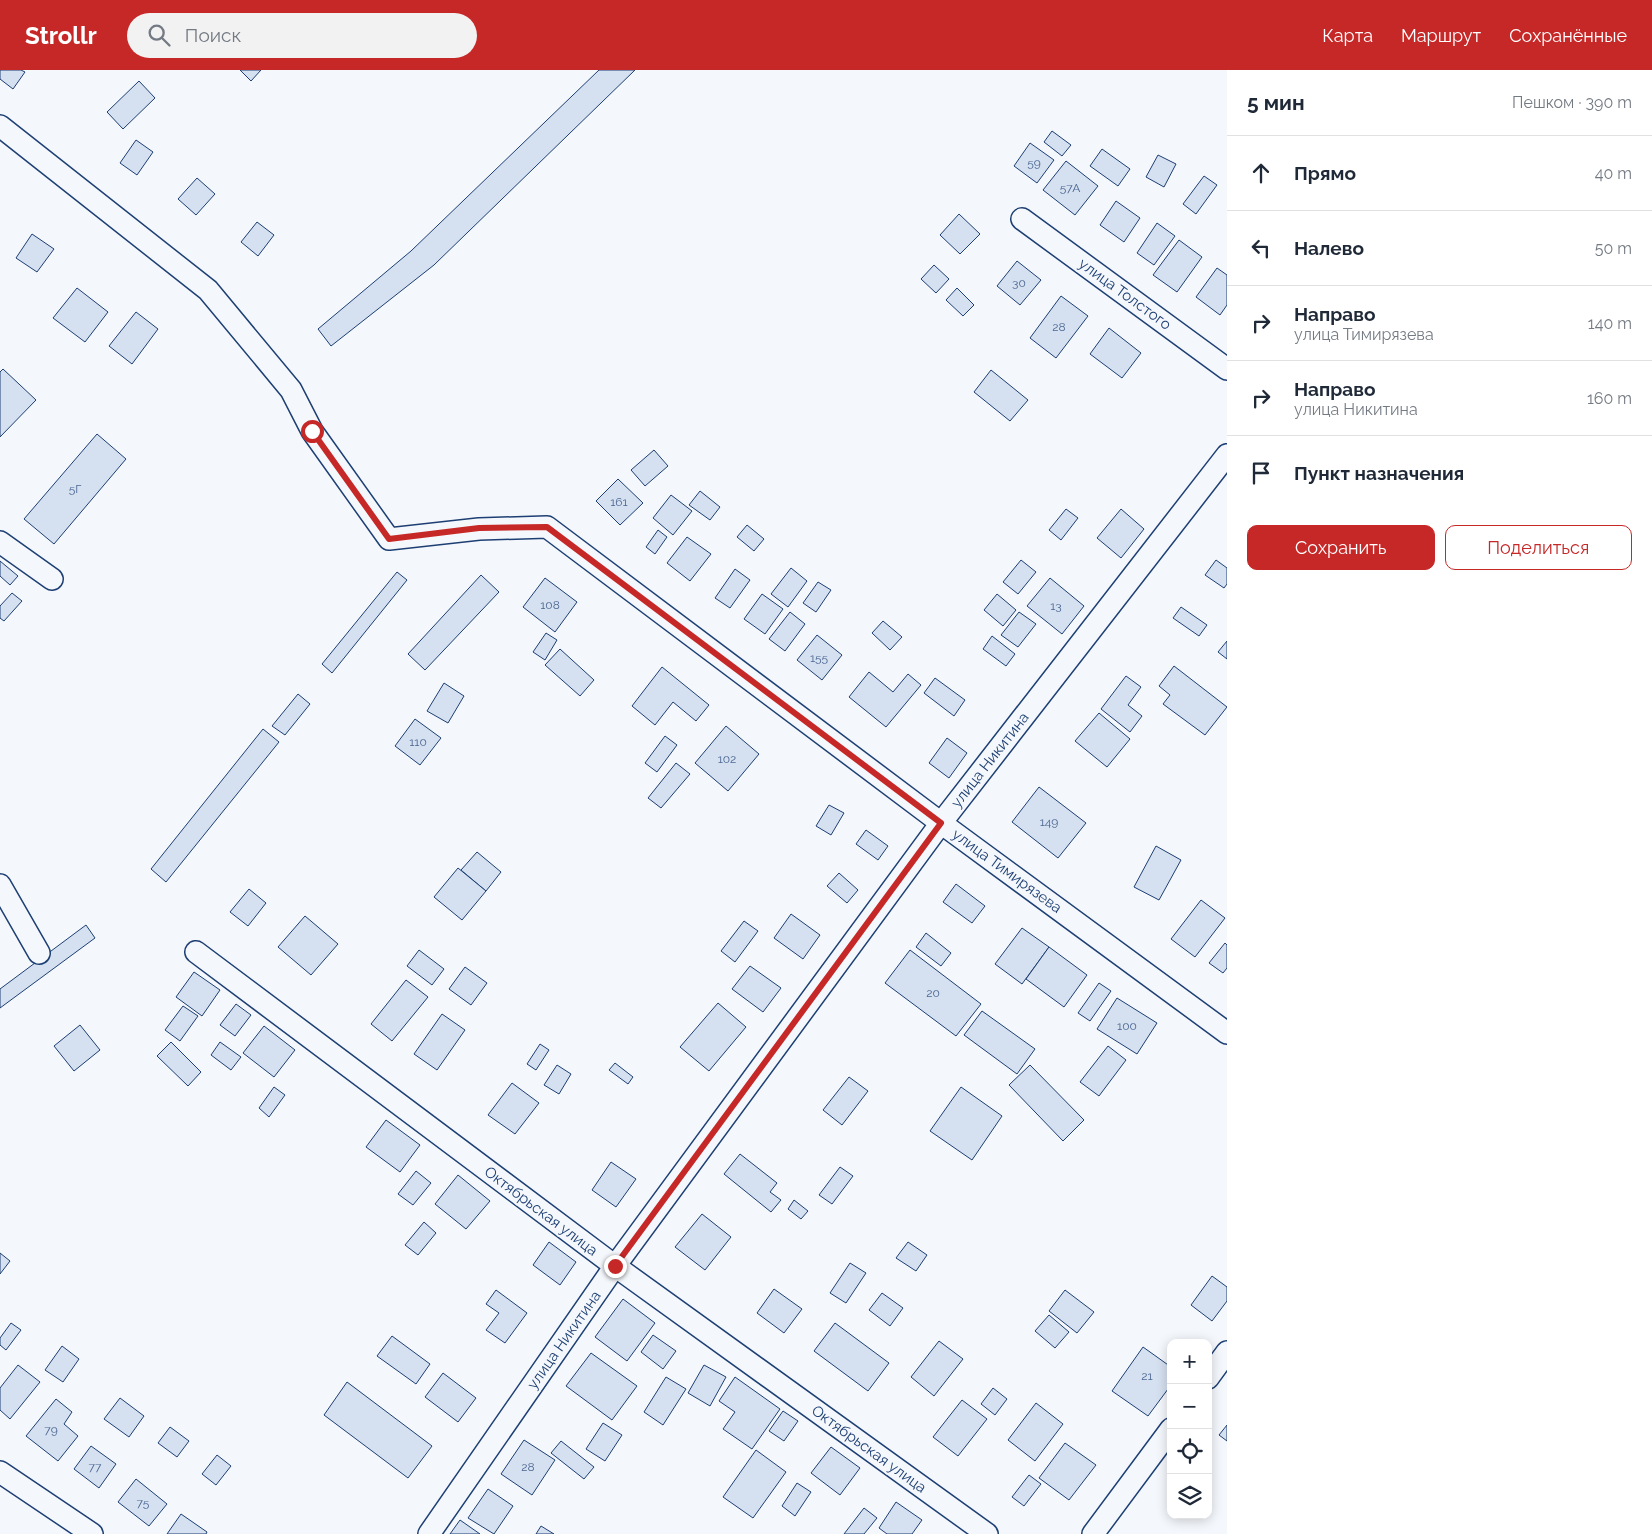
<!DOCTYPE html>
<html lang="ru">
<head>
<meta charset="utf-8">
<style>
  :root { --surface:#fff; --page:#f2f2f3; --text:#1f2937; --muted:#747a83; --line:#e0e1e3; --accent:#c62828 }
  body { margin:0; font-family:Raleway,sans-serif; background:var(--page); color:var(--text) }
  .controls { position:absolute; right:15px; bottom:15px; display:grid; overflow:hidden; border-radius:10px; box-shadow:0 2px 12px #0003 }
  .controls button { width:45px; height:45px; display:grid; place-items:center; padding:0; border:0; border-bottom:1px solid var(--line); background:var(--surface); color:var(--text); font:25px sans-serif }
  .stop { position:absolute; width:15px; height:15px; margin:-11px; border:4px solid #c62828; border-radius:50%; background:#fff }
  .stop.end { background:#c62828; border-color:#fff; box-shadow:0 1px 5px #0008 }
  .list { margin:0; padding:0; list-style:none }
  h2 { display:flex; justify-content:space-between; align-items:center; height:65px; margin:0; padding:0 20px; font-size:21px }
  h2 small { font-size:16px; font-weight:400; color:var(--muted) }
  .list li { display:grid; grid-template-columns:32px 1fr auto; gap:15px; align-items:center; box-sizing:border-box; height:75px; padding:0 20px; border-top:1px solid var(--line) }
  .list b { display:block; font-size:19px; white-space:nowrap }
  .list p { margin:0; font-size:16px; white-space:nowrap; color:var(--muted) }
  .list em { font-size:16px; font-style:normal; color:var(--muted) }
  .actions { display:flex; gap:10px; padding:15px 20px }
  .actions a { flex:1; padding:11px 0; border:1px solid var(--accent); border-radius:10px; text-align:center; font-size:18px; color:var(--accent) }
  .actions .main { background:var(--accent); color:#fff }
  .icon { flex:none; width:28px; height:28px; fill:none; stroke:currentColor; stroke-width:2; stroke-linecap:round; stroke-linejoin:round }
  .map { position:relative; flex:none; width:1227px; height:1464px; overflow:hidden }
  header { display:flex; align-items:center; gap:30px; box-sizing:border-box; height:70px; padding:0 25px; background:var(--accent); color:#fff }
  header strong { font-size:24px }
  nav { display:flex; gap:28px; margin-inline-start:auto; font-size:18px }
  .search { width:350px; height:45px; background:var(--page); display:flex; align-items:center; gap:12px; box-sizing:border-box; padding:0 18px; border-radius:28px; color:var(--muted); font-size:19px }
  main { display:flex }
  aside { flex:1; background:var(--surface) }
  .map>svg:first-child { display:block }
  .building { fill:#d5e0f0; stroke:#1d3f73 }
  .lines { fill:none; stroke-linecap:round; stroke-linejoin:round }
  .minor-casing { stroke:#1d3f73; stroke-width:24 }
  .minor { stroke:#f4f7fb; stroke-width:21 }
  .route { stroke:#c62828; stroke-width:6 }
  .labels { text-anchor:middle; stroke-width:4; stroke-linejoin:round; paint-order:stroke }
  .number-label { font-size:12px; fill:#4b6792 }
  .street-label { font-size:15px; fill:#1d3f73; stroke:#f4f7fb }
</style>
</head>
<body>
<header>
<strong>Strollr</strong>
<div class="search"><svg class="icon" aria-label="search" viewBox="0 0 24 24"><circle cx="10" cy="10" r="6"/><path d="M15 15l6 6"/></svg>Поиск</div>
<nav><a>Карта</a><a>Маршрут</a><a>Сохранённые</a></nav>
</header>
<main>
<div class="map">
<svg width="1227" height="1464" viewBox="0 0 1227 1464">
  <rect width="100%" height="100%" fill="#f4f7fb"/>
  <g class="building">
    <polygon points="0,0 21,0 25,2 13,19 0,9"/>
    <polygon points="240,0 261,0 251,11"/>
    <polygon points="599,0 635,0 434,195 331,276 318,259 411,181"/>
    <polygon points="139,11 155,28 123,59 107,42"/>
    <polygon points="1052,61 1071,75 1062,86 1044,72"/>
    <polygon points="136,70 153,82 137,105 120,93"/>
    <polygon points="1030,73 1054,90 1037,113 1014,96"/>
    <polygon points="1102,79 1130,99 1118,116 1090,96"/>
    <polygon points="1158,85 1176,94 1164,117 1146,107"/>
    <polygon points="1066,91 1098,116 1075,145 1043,120"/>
    <polygon points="1204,106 1217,115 1196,144 1183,134"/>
    <polygon points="197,108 215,124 196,145 178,129"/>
    <polygon points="1116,131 1140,148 1124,172 1100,155"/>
    <polygon points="959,144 980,164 960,184 940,165"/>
    <polygon points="257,152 274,165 258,186 241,172"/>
    <polygon points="1157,153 1175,166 1154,195 1137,183"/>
    <polygon points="32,164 54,179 37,202 16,188"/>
    <polygon points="1179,170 1202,187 1177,222 1153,205"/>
    <polygon points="1017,191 1041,210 1020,235 997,216"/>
    <polygon points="934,195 949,209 936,223 921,209"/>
    <polygon points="1217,198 1227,205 1227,235 1220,245 1196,227"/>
    <polygon points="77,218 108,242 85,272 53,248"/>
    <polygon points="957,218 974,235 963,246 946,230"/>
    <polygon points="1061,226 1088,246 1056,288 1030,268"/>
    <polygon points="136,242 158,259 132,294 109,276"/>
    <polygon points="1109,258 1141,283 1122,308 1090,284"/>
    <polygon points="3,299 36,330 0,367 0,302"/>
    <polygon points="991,300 1028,330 1010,351 974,322"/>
    <polygon points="97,364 126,389 54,474 24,449"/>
    <polygon points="654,380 668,396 645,416 631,400"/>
    <polygon points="618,409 643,433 620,455 596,431"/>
    <polygon points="700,421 720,437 710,450 689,435"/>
    <polygon points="671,425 692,441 673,465 653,448"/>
    <polygon points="1066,439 1078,448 1061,470 1049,460"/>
    <polygon points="1121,439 1144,459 1121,488 1097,468"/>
    <polygon points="747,455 764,469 754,481 737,467"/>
    <polygon points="658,460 667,467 655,484 646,477"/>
    <polygon points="687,467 711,484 690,511 667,493"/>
    <polygon points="1021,490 1036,502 1018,524 1003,512"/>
    <polygon points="1216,490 1227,498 1227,514 1224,518 1205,505"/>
    <polygon points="0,491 18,506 10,515 0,506"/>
    <polygon points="791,498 807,511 788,537 771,524"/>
    <polygon points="735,499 750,510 730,538 715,528"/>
    <polygon points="397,502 407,510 332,603 322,594"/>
    <polygon points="481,505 499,522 425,600 408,584"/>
    <polygon points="545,508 577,532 555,562 523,537"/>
    <polygon points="1050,508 1084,536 1062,564 1027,536"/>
    <polygon points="818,512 831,520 816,542 803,533"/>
    <polygon points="12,523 22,531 4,551 0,548 0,536"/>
    <polygon points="762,524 783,539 765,564 744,549"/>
    <polygon points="997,524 1016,540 1003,556 984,540"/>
    <polygon points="1181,537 1207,555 1199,566 1173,548"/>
    <polygon points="790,542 805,554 785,581 769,569"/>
    <polygon points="1019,542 1036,554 1018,577 1001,565"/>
    <polygon points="883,551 902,567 890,580 872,563"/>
    <polygon points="546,563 557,570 545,590 533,582"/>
    <polygon points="817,565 842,585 822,610 797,590"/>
    <polygon points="992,566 1015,584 1006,596 983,579"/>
    <polygon points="1227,571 1227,589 1218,582"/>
    <polygon points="560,579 594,610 580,626 545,595"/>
    <polygon points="1174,596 1227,637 1205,665 1163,634 1170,625 1159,616"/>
    <polygon points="662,597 709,635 696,651 673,632 655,655 632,636"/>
    <polygon points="869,602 893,622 908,604 921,615 886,657 849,627"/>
    <polygon points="1126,606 1141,617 1128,635 1142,646 1130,662 1101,639"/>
    <polygon points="935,608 965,630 954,646 924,623"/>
    <polygon points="444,613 464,626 448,653 427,641"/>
    <polygon points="298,624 310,634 285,665 272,656"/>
    <polygon points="1099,643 1130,669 1107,697 1075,671"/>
    <polygon points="415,649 441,668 420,695 395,676"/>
    <polygon points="726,656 759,684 728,721 695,693"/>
    <polygon points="263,659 279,672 166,812 151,799"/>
    <polygon points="665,666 677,675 657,702 645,693"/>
    <polygon points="947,668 967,683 949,708 929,693"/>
    <polygon points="676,693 690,704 661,738 648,728"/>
    <polygon points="1039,717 1086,753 1058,788 1012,752"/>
    <polygon points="829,735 844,743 831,765 816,756"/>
    <polygon points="866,760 888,776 878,790 856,774"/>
    <polygon points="1156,776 1181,790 1159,830 1134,817"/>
    <polygon points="477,782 501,802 486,821 461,800"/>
    <polygon points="458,798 486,821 462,850 434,827"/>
    <polygon points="839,803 858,820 847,833 827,816"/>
    <polygon points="956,814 985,836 972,853 943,832"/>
    <polygon points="249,819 266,833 248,856 230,842"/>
    <polygon points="1201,830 1225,848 1195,887 1171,869"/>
    <polygon points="791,844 820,865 803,889 774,868"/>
    <polygon points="305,846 338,874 311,905 278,877"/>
    <polygon points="744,851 758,861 735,892 721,881"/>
    <polygon points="86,855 95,868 0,938 0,919"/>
    <polygon points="1022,858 1049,877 1022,914 995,894"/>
    <polygon points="926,863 951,883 941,896 916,877"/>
    <polygon points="1225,873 1227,875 1227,898 1223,903 1209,893"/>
    <polygon points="1049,877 1087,905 1064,937 1026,909"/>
    <polygon points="419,880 444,899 432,915 407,896"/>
    <polygon points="910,880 981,934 956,966 885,913"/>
    <polygon points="750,896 781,918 763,942 732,919"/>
    <polygon points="465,897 487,913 471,935 449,919"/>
    <polygon points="194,902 220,920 202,946 176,927"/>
    <polygon points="406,910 428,927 392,971 371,954"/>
    <polygon points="1099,913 1111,921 1090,951 1078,943"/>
    <polygon points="1117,928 1157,953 1137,984 1097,959"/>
    <polygon points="718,933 746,957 709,1001 680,977"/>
    <polygon points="236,934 251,945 235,966 220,955"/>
    <polygon points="183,936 198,946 180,971 165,960"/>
    <polygon points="982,941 1035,979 1017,1004 964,965"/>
    <polygon points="442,944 465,960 437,1000 414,984"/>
    <polygon points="80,955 100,980 74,1001 54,976"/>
    <polygon points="264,956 295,980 274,1007 243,983"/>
    <polygon points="171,972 201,1002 188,1016 157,986"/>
    <polygon points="220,972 241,987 231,1000 211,985"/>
    <polygon points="540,974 549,980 536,1000 527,994"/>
    <polygon points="1108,976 1126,990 1099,1026 1080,1012"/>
    <polygon points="615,993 633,1007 628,1014 609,1000"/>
    <polygon points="557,995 571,1004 559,1024 544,1015"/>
    <polygon points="1030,995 1084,1050 1063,1071 1009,1015"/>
    <polygon points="849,1007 868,1021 842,1055 823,1040"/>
    <polygon points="512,1013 539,1033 515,1064 488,1045"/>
    <polygon points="274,1017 285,1025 269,1047 259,1038"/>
    <polygon points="961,1017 1002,1046 972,1090 930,1061"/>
    <polygon points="386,1050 420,1075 400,1102 366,1077"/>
    <polygon points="740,1084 777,1113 770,1122 781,1130 771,1142 724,1104"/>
    <polygon points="611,1092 636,1109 616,1137 592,1120"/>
    <polygon points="840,1097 853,1106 832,1134 819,1125"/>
    <polygon points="416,1101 431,1113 413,1135 398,1124"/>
    <polygon points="458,1105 490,1131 466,1159 435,1134"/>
    <polygon points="794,1130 808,1141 801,1149 788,1139"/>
    <polygon points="702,1144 731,1167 705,1200 675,1177"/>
    <polygon points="424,1152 436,1163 418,1185 405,1175"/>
    <polygon points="549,1172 576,1192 560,1215 533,1195"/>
    <polygon points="908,1172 927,1185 916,1201 896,1188"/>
    <polygon points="0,1183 10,1191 0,1204"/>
    <polygon points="850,1193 866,1203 846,1233 830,1223"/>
    <polygon points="1212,1206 1227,1217 1227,1231 1212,1251 1191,1235"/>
    <polygon points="774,1219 802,1239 784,1263 757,1243"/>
    <polygon points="496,1220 527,1243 505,1273 486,1260 499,1243 486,1234"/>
    <polygon points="1065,1220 1094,1242 1077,1263 1049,1241"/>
    <polygon points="882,1223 903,1238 890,1256 869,1240"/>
    <polygon points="623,1229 655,1253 627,1291 595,1267"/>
    <polygon points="1049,1245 1069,1262 1055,1278 1035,1261"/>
    <polygon points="11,1253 21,1260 6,1280 0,1275 0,1268"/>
    <polygon points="835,1253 889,1293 868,1321 814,1281"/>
    <polygon points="653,1265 676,1281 663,1299 641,1282"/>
    <polygon points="392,1266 430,1294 416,1314 377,1286"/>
    <polygon points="939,1271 963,1289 934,1326 911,1307"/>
    <polygon points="62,1276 79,1289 63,1312 45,1300"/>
    <polygon points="1143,1277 1171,1297 1171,1315 1148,1346 1112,1321"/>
    <polygon points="591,1283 637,1316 612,1350 566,1316"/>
    <polygon points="18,1295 40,1312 10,1349 0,1340 0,1318"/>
    <polygon points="704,1295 726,1307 710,1336 688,1323"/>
    <polygon points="443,1303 476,1328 458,1352 425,1327"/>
    <polygon points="666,1307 686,1319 663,1355 644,1342"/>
    <polygon points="735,1307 780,1339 752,1379 723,1359 735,1342 719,1331"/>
    <polygon points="347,1312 432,1376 408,1408 324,1345"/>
    <polygon points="993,1318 1007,1329 995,1345 981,1334"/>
    <polygon points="120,1328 144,1346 129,1367 104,1349"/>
    <polygon points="56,1329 72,1342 64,1354 78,1366 58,1391 26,1366"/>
    <polygon points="962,1330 987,1349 958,1386 933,1367"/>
    <polygon points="1036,1333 1063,1354 1035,1391 1008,1370"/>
    <polygon points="783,1341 798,1351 784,1371 769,1361"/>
    <polygon points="603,1353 622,1365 605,1391 586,1379"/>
    <polygon points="1227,1355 1227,1371 1219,1365"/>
    <polygon points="170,1357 189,1371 177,1387 158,1373"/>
    <polygon points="524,1370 555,1390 532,1425 501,1404"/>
    <polygon points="561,1371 594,1397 584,1409 551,1383"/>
    <polygon points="1065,1373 1096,1395 1069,1430 1039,1408"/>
    <polygon points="91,1376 116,1394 99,1418 74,1399"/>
    <polygon points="831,1377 860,1398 840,1425 811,1403"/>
    <polygon points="756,1380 786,1402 753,1448 723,1427"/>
    <polygon points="217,1385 231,1396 216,1415 202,1404"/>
    <polygon points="1029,1405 1041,1414 1024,1436 1012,1427"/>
    <polygon points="136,1409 167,1434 149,1456 118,1432"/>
    <polygon points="797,1413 811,1422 795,1446 782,1436"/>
    <polygon points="488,1419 513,1436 494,1464 468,1448"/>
    <polygon points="896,1432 922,1450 912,1464 887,1464 879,1458"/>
    <polygon points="864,1438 877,1448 864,1464 844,1464"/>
    <polygon points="181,1444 207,1462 206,1464 167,1464"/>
    <polygon points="460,1450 480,1464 450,1464"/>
    <polygon points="541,1456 554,1464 536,1464"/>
  </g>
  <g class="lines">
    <defs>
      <g id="minor">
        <polyline points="0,56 208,220 291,320 312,361 389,469 479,459 547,457 941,753 1227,963"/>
        <polyline points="1022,149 1227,299"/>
        <polyline points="0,472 52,509"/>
        <polyline points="0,815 39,883"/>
        <polyline points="196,882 615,1196 987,1464"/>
        <polyline points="1208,1308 1227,1282"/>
        <polyline points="0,1402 92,1464"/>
        <polyline points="429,1464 615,1196 941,753 1227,385"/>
        <polyline points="1093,1464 1171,1359"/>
      </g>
    </defs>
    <use href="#minor" class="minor-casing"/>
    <use href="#minor" class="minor"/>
  </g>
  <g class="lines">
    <polyline class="route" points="312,361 389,469 479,458 547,457 941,753 615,1196"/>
  </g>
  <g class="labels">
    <g class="number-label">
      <text x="1034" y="97">59</text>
      <text x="1070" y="122">57А</text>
      <text x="1019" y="217">30</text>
      <text x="1059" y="261">28</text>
      <text x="75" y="423">5Г</text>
      <text x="619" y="436">161</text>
      <text x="550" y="539">108</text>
      <text x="1056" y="540">13</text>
      <text x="819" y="592">155</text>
      <text x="418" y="676">110</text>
      <text x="727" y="693">102</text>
      <text x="1049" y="756">149</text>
      <text x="933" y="927">20</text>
      <text x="1127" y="960">100</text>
      <text x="1147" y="1310">21</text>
      <text x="51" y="1364">79</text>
      <text x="95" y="1401">77</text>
      <text x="528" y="1401">28</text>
      <text x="143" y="1437">75</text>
    </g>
    <g class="street-label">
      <text transform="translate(1125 224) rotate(36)" y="5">улица Толстого</text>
      <text transform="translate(990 690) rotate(-52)" y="5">улица Никитина</text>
      <text transform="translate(1007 801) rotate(36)" y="5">улица Тимирязева</text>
      <text transform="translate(541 1141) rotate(37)" y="5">Октябрьская улица</text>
      <text transform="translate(564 1270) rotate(-55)" y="5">улица Никитина</text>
      <text transform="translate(869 1379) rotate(36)" y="5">Октябрьская улица</text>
    </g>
  </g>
</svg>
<div class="controls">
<button>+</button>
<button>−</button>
<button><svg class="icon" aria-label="locate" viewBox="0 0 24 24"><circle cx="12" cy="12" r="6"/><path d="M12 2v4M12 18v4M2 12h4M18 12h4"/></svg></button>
<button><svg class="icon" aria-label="layers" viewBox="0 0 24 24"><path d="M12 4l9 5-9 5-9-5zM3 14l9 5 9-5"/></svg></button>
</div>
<div class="stop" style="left:312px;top:361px"></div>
<div class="stop end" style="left:615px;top:1196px"></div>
</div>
<aside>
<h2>5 мин<small>Пешком · 390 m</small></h2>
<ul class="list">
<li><svg class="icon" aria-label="ahead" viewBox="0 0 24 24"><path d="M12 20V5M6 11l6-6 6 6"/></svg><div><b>Прямо</b></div><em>40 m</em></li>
<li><svg class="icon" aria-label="left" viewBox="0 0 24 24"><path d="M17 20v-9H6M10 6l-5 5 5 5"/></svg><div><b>Налево</b></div><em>50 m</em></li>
<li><svg class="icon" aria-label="right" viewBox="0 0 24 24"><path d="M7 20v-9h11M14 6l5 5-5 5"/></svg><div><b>Направо</b><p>улица Тимирязева</p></div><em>140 m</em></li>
<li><svg class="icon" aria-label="right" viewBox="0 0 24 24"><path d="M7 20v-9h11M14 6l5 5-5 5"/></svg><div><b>Направо</b><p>улица Никитина</p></div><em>160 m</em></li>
<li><svg class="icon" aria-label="arrive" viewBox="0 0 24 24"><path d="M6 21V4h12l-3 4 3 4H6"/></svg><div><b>Пункт назначения</b></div></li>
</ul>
<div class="actions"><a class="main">Сохранить</a><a>Поделиться</a></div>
</aside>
</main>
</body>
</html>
